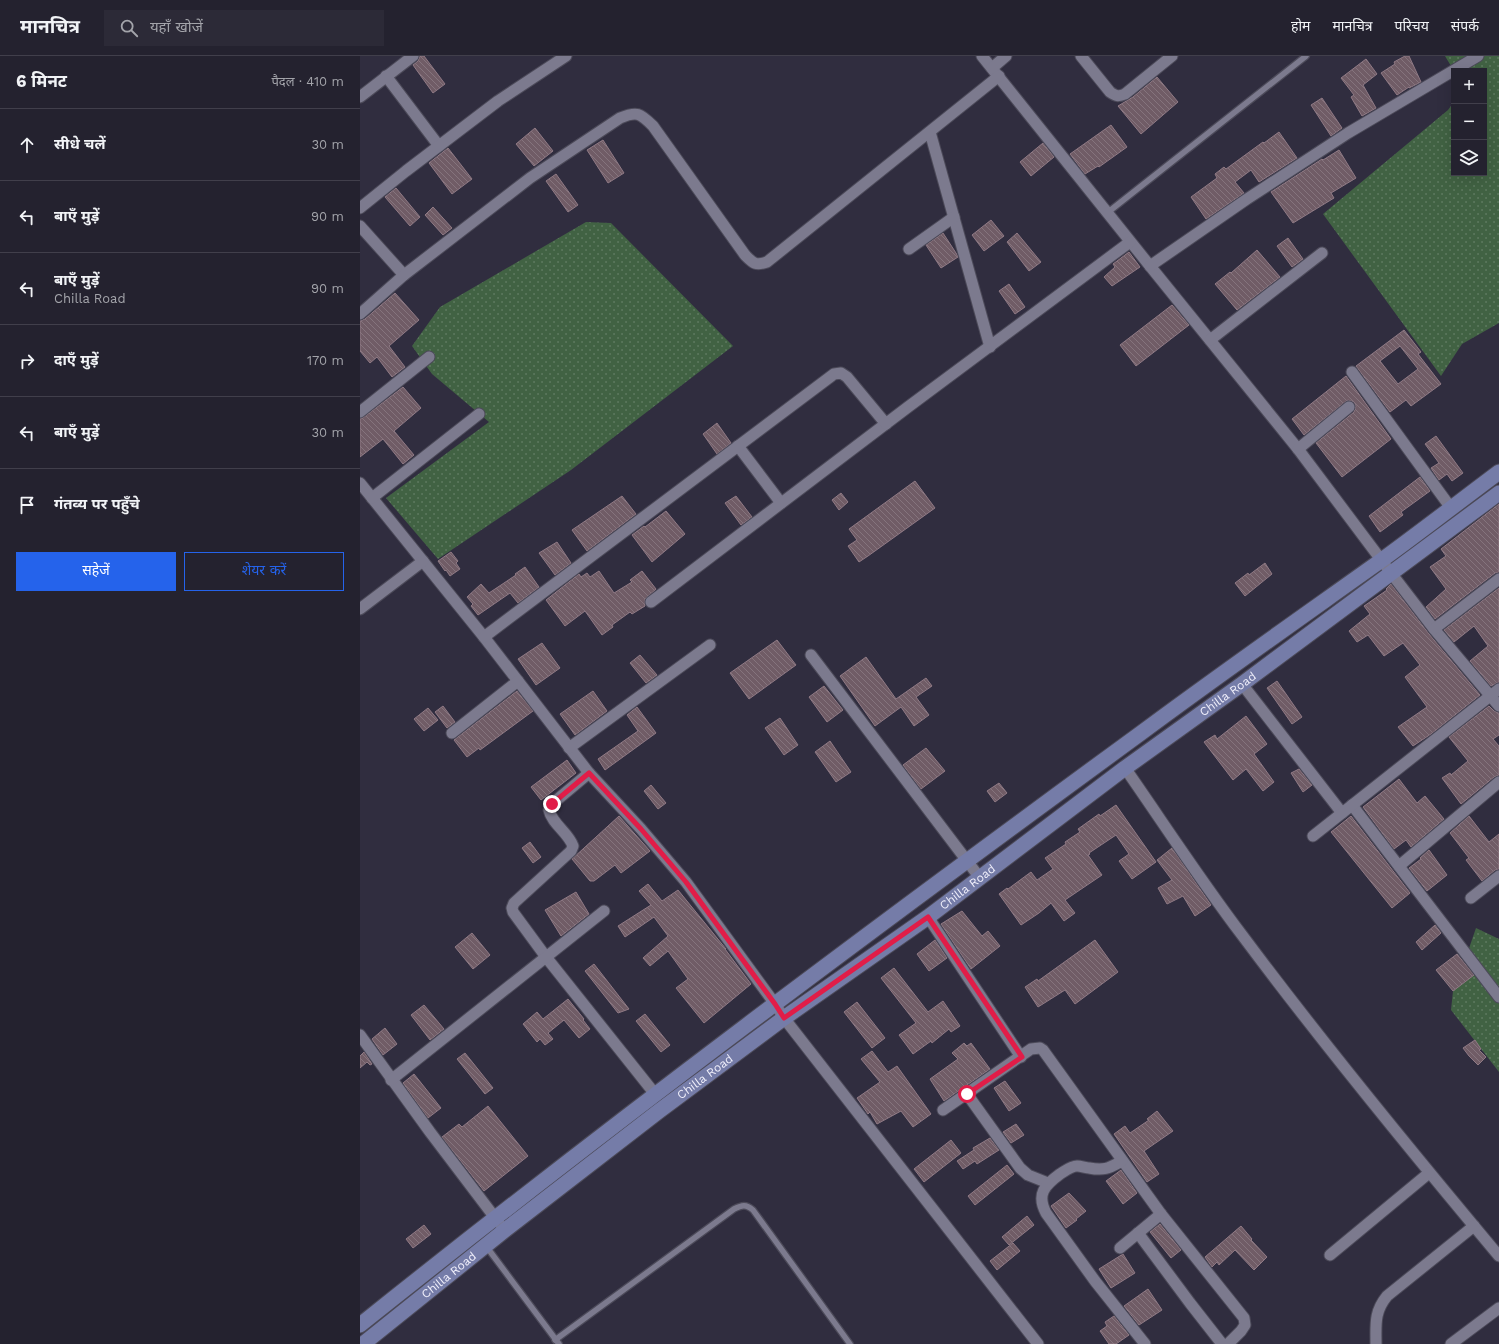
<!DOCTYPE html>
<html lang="hi">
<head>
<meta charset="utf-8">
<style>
  :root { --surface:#24222f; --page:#2c2a37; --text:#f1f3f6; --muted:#a3a4aa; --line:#413f4b; --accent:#2563eb }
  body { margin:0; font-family:"Work Sans","Noto Sans Devanagari",sans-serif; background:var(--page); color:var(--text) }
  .controls { position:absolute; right:12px; top:12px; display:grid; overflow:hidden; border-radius:0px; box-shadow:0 4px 16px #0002 }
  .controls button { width:36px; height:36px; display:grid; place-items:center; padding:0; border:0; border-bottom:1px solid var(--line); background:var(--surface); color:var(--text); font:20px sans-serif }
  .stop { position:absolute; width:12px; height:12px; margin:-9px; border:3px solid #e11d48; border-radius:50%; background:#fff }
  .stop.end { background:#e11d48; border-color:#fff; box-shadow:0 1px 4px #0008 }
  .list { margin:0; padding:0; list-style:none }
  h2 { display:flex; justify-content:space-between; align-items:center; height:52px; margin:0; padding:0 16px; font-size:17px }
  h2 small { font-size:13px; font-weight:400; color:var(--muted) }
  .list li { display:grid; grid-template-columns:26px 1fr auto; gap:12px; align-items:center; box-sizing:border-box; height:72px; padding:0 16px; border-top:1px solid var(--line) }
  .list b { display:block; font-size:15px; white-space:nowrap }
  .list p { margin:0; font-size:13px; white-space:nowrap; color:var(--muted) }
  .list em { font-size:13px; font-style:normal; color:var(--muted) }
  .actions { display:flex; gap:8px; padding:12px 16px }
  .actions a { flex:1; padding:9px 0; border:1px solid var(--accent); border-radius:0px; text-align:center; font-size:14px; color:var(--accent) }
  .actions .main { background:var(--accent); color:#fff }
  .icon { flex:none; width:22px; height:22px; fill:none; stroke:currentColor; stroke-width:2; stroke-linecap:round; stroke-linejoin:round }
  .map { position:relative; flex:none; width:1139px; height:1288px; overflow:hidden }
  header { display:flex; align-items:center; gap:24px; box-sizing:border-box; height:56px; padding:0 20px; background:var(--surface); border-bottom:1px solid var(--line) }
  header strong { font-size:19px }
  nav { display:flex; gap:22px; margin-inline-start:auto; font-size:14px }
  .search { width:280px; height:36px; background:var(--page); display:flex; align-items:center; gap:10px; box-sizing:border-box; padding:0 14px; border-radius:0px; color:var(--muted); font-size:15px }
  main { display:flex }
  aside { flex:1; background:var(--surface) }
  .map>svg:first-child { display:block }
  .grass { fill:url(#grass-dots) }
  .building { fill:url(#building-back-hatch); stroke:#907a85; fill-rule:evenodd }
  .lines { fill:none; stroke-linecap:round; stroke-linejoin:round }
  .lane-casing { stroke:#4c4a59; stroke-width:8 }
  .street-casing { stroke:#4c4a59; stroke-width:13 }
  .secondary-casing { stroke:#4c4a59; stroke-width:17 }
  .lane { stroke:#7c7a8e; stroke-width:5.5 }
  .street { stroke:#7c7a8e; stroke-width:11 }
  .secondary { stroke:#757ca8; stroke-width:15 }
  .route { stroke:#e11d48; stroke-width:5 }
  .labels { text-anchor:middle; stroke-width:4; stroke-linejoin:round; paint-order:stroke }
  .street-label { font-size:12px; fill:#f1f0fc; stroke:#18171f }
</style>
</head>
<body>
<header>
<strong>मानचित्र</strong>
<div class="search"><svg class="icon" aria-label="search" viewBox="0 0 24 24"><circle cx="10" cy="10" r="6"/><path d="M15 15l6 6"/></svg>यहाँ खोजें</div>
<nav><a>होम</a><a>मानचित्र</a><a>परिचय</a><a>संपर्क</a></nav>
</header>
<main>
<aside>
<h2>6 मिनट<small>पैदल · 410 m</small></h2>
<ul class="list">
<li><svg class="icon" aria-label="ahead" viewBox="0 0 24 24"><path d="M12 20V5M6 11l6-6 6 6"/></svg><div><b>सीधे चलें</b></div><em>30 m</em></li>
<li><svg class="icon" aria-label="left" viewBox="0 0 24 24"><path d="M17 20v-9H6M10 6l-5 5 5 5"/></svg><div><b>बाएँ मुड़ें</b></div><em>90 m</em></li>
<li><svg class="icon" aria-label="left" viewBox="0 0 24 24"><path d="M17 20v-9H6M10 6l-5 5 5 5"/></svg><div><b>बाएँ मुड़ें</b><p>Chilla Road</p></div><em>90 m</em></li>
<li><svg class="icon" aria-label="right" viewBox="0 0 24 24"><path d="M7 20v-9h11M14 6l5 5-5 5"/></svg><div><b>दाएँ मुड़ें</b></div><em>170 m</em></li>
<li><svg class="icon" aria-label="left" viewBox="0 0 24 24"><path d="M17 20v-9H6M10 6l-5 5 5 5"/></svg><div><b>बाएँ मुड़ें</b></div><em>30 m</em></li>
<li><svg class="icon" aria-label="arrive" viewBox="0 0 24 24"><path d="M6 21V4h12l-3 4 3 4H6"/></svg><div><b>गंतव्य पर पहुँचे</b></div></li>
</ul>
<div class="actions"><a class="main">सहेजें</a><a>शेयर करें</a></div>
</aside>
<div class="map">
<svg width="1139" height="1288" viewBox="0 0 1139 1288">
  <defs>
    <pattern id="grass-dots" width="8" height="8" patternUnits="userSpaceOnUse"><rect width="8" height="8" fill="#416243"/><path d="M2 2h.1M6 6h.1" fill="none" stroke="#5d795f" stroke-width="1.8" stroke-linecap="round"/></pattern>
    <pattern id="building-back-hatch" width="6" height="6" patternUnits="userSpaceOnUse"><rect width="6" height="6" fill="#705c66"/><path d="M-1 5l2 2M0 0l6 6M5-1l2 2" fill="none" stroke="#85747d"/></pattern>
  </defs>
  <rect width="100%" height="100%" fill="#302d3f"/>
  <g class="grass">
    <polygon points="1085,0 1139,0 1139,267 1102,288 1081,320 963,158 1088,54 1094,46 1094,117 1124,117 1124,15 1094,15"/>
    <polygon points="226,166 251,167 373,290 211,414 78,503 26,442 129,366 72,318 52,290 80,251"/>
    <polygon points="1116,872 1139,883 1139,1016 1091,954 1093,935 1115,918 1105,904"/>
  </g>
  <g class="building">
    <polygon points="60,0 64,0 85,28 73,37 53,9 58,5"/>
    <polygon points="1045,0 1049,0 1061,26 1049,32 1049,31 1037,39 1021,17 1035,8 1034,6"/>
    <polygon points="1006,3 1017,18 1003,29 1016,52 1002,60 991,41 994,39 981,22"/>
    <polygon points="797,21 818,46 781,78 758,50 773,41"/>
    <polygon points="962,42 982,72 971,80 951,49"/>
    <polygon points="751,69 767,91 739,111 738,110 725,118 710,98"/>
    <polygon points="175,72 193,95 174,110 156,88"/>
    <polygon points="919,76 937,102 899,126 891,114 875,126 884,137 846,163 831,141 857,122 855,118 864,111 866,113 903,86 904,87"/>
    <polygon points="243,84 264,117 248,127 227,94"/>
    <polygon points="683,87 694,101 671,120 660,106"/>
    <polygon points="88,92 112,123 92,138 69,107"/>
    <polygon points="979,94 996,122 971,137 974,142 933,167 911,136 962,103 963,104"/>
    <polygon points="196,118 218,149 208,156 186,125"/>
    <polygon points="36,132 60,161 50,170 25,141"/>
    <polygon points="73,151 92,172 83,179 65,159"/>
    <polygon points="631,164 644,180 624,195 612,179"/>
    <polygon points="583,177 596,197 598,201 581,212 566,189"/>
    <polygon points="657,177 681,206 669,215 647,186"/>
    <polygon points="928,182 943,203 932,211 917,190"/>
    <polygon points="897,194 920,221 877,254 855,228 870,216 871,217"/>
    <polygon points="769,196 780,211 752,230 744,221 755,211 753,208"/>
    <polygon points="649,228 665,251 655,258 639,235"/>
    <polygon points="35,237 59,264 29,290 45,311 32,321 17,301 10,307 0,295 0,265 5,263"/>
    <polygon points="812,249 829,269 776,310 760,289"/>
    <path d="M1044 274 1061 296 1058 298 1081 328 1051 350 1046 344 1030 356 996 310ZM1040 290 1058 313 1038 328 1020 305Z"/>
    <polygon points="986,320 1031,383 982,421 956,387 994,356 996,350 994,346 988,344 985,346 944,379 932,363"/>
    <polygon points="43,331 61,352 34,375 54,399 43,408 23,383 0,401 0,363 4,361"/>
    <polygon points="357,367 371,387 357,398 343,378"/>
    <polygon points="1076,380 1103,417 1092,425 1087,418 1079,424 1071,412 1079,407 1065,388"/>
    <polygon points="1060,421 1070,435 1041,456 1043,459 1020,476 1009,460"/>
    <polygon points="555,425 575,452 508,500 499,506 488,490 497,484 489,473"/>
    <polygon points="481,437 488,446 479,454 472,444"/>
    <polygon points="262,440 276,458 227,495 212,474"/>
    <polygon points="376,440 392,461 381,469 365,447"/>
    <polygon points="1139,448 1139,516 1135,517 1075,563 1066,551 1086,533 1070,511 1086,500 1081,493"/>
    <polygon points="306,455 325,478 292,506 272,479 284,470 285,471"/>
    <polygon points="197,486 211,507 195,519 179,497"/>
    <polygon points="91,496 98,505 96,507 100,513 90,520 86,514 85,515 78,505"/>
    <polygon points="905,507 912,518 885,540 875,527 888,517 889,519"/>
    <polygon points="165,511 179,531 158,547 150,537 118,559 111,550 113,548 107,541 121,528 129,537 156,519 155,518"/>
    <polygon points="239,515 254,537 272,526 270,524 282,515 296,533 285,543 285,550 272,558 270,556 252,569 253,571 242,579 225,555 205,570 186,544 219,518 221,521 227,517 230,521"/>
    <polygon points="1031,528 1069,578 1120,639 1071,678 1053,690 1038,671 1067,651 1045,621 1060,609 1043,587 1024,600 1008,579 997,586 989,575 1010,558 1004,550 1027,534 1026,533"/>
    <polygon points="1139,532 1139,626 1131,630 1110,605 1128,590 1114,570 1094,586 1084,574"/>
    <polygon points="417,584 436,609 389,643 370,617"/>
    <polygon points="182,587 200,612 176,629 158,603"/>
    <polygon points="280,599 297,619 286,627 270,607"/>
    <polygon points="506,601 536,643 566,622 572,630 556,641 569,659 554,670 541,651 515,670 480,620"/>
    <polygon points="917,625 942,661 932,668 907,632"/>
    <polygon points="464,630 483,654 467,666 449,641"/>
    <polygon points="157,635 173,655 120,694 119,692 107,701 94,684"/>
    <polygon points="233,635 247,655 215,679 200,658"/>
    <polygon points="83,650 95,666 87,672 75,656"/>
    <polygon points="1129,650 1134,655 1139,657 1139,679 1133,683 1139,690 1139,719 1134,721 1101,748 1082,722 1090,717 1091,719 1108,705 1089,681"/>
    <polygon points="277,651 296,677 245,714 238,703 278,675 267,659"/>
    <polygon points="68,652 78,664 64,675 54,663"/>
    <polygon points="886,660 907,688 894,698 914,726 903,735 886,713 873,724 844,686 855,679 857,683"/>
    <polygon points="420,662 438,689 424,699 405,672"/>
    <polygon points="470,685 491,716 476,726 455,696"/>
    <polygon points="566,692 585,715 561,733 543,709"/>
    <polygon points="207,704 216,717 181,744 171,731"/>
    <polygon points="939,713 952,729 943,736 931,717"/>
    <polygon points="1039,723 1057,747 1065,740 1084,763 1051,791 1046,784 1034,793 1003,751"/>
    <polygon points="639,727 647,737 635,746 627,735"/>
    <polygon points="291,729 306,747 298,753 284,735"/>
    <polygon points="756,749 796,806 772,823 759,805 769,798 756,779 729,797 730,798 728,799 742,819 705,844 715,857 704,865 691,847 679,857 661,869 639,838 647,832 648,833 671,816 677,824 693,813 685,802 706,788 705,786 720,776 718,773 739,758 740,760"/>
    <polygon points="259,760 290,795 261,817 255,809 234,825 230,825 212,803"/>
    <polygon points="991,760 1050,837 1032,852 971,776"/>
    <polygon points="1109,760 1129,786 1139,778 1139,813 1135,814 1122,825 1106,804 1109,802 1090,777"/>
    <polygon points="170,786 181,801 173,807 162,792"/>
    <polygon points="812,792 851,849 835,860 823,840 807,848 798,832 812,824 797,804"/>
    <polygon points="1069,794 1087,819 1067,835 1049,812 1061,803 1060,802"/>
    <polygon points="288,828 302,845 318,834 366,893 365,893 391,928 344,967 316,932 328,923 308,895 290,910 283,902 308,880 294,861 265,881 258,870 291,849 279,835"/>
    <polygon points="216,836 229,858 201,880 185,854"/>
    <polygon points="602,855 622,880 628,875 640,890 611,913 581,868"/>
    <polygon points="1075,869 1081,877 1062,894 1056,886"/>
    <polygon points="112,877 130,899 113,913 95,891"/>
    <polygon points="575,884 587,902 569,915 557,898"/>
    <polygon points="735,884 758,916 715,948 705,934 678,951 665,931 677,923 678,925"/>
    <polygon points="1097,898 1114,919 1093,935 1076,914"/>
    <polygon points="234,908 269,953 258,957 225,915"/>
    <polygon points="534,912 568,956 583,945 600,970 591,976 589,973 572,987 571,985 553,998 539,979 556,967 521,922"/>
    <polygon points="208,943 224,963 223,964 230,973 219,982 204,964 188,977 193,983 185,989 180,983 177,986 163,968 177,956 183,963"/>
    <polygon points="497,946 525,982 512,992 484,956"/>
    <polygon points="64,949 84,973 70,984 51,959"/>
    <polygon points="285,958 310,989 301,996 276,965"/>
    <polygon points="25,972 37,988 23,999 12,983"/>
    <polygon points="1115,984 1121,993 1119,994 1126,1001 1118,1009 1109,1000 1103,992"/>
    <polygon points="604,987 607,990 611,987 630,1013 584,1045 570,1023 598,1003 592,997"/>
    <polygon points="512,995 528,1016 537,1010 571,1058 553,1071 541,1055 517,1068 510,1056 508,1058 497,1042 520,1026 501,1003"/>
    <polygon points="4,996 12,1008 10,1009 7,1006 0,1012 0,1000"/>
    <polygon points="105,997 133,1032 125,1038 97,1003"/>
    <polygon points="54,1018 81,1052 68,1062 43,1027"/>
    <polygon points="645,1025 661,1047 649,1055 634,1032"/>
    <polygon points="128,1050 168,1100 124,1135 82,1081 99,1068 102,1071"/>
    <polygon points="797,1055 813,1075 784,1095 799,1118 787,1126 754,1078 765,1070 770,1077 789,1064 787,1063"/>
    <polygon points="656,1068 664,1079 651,1087 643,1076"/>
    <polygon points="630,1082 639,1094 617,1108 615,1105 603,1113 597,1105 614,1094 613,1092"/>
    <polygon points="591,1084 601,1097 564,1126 554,1113"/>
    <polygon points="647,1109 654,1118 615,1149 608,1140"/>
    <polygon points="761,1114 777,1137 763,1148 746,1125"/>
    <polygon points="709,1137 726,1155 716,1163 717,1164 706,1172 691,1150"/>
    <polygon points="667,1160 674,1169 649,1189 642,1181"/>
    <polygon points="800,1168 821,1194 811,1202 790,1176"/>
    <polygon points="64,1169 71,1178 53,1192 46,1183"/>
    <polygon points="881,1170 892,1183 891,1184 907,1201 894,1214 875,1194 859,1209 857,1206 852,1211 845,1201"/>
    <polygon points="653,1187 660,1195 637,1214 630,1205"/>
    <polygon points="763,1198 775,1217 751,1232 739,1213"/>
    <polygon points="788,1233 802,1254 779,1269 764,1250"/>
    <polygon points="754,1260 769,1279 756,1288 749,1288 740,1275 747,1270 745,1266"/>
  </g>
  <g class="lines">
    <defs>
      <g id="lane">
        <polyline points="747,157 946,0"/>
        <polyline points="126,1190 199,1288"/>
        <path d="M195 1284 374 1153C382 1149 386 1148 393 1154L490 1288"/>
      </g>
      <g id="street">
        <polyline points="622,0 790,210 938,393 1031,517 1074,573 1139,650"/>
        <path d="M721 0 750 36C756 40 758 41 765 38L812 0"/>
        <polyline points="632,12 646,0"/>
        <polyline points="26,20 79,90"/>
        <polyline points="0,41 53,0"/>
        <polyline points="570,76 630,291"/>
        <polyline points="0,152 46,115 138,45 206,0"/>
        <polyline points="0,170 44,219"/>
        <polyline points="549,193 594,161"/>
        <polyline points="790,210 887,143 988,77 1118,0"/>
        <path d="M0 258 44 219 170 122 260 62C277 55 280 57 293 70L385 199C393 207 395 210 407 206L639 20"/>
        <polyline points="850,284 962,197"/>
        <polyline points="992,316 1091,452"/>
        <polyline points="0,356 69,301"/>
        <polyline points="378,390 421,447"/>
        <polyline points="938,393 989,351"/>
        <polyline points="0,427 124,581 229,717 281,773 326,826 415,948 424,962 678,1288"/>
        <polyline points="12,442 119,358"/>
        <polyline points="291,546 548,351 770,186"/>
        <polyline points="0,553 63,505"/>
        <polyline points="1074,573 1139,523"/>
        <polyline points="124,581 474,318 481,317 487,321 526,368"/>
        <polyline points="451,599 620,822"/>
        <polyline points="882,628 982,757"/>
        <polyline points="92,677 158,625"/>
        <polyline points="209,692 350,589"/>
        <path d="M765 712C804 768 841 825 882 879 964 989 1051 1095 1139 1200"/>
        <path d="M229 717 192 748 189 754C192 768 208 776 213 790L211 795 154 847 152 852 153 856 186 901 295 1038"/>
        <polyline points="992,749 1139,941"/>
        <polyline points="953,780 1139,633"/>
        <polyline points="1039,810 1139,726"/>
        <polyline points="1111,842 1139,820"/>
        <polyline points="568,861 661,1001"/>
        <polyline points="0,979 70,1076 139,1167"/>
        <polyline points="31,1024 244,855"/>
        <polyline points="607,1038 660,1112 668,1119 688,1127"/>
        <polyline points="583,1054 671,993 680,992 683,994 801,1158 884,1262 885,1269 881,1275 868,1288"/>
        <path d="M762 1105C749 1112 745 1115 729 1112 726 1112 721 1110 717 1110 711 1110 705 1115 700 1118 685 1129 676 1138 686 1157L735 1225 785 1288"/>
        <polyline points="778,1177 830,1247 862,1288"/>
        <polyline points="760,1192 801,1158"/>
        <polyline points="970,1199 1069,1117"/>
        <path d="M1016 1288C1016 1268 1014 1256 1027 1240L1114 1170"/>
        <polyline points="1091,1288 1139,1252"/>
      </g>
      <g id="secondary">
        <path d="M0 1269C255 1065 517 870 781 677 859 619 939 563 1019 506 1059 477 1099 446 1139 416"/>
        <path id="s1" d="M3 1288 145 1174 299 1055 424 962 568 861 765 712 882 628 1139 437"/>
      </g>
    </defs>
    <use href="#lane" class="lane-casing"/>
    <use href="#street" class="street-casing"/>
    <use href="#secondary" class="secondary-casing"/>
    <use href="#lane" class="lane"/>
    <use href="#street" class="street"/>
    <use href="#secondary" class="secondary"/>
  </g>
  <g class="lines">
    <polyline class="route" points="192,748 229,717 281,773 326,826 415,948 424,962 568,861 662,1001 607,1038"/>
  </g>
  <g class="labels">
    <g class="street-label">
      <text dy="4" stroke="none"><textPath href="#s1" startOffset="1082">Chilla Road</textPath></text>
      <text dy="4" stroke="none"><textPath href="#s1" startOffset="758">Chilla Road</textPath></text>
      <text dy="4" stroke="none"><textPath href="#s1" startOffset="434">Chilla Road</textPath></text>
      <text dy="4" stroke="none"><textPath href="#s1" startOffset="110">Chilla Road</textPath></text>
    </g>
  </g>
</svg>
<div class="controls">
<button>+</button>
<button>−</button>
<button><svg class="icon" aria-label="layers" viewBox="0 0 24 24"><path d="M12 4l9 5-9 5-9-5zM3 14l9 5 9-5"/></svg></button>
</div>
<div class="stop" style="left:607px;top:1038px"></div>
<div class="stop end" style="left:192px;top:748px"></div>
</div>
</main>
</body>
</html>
